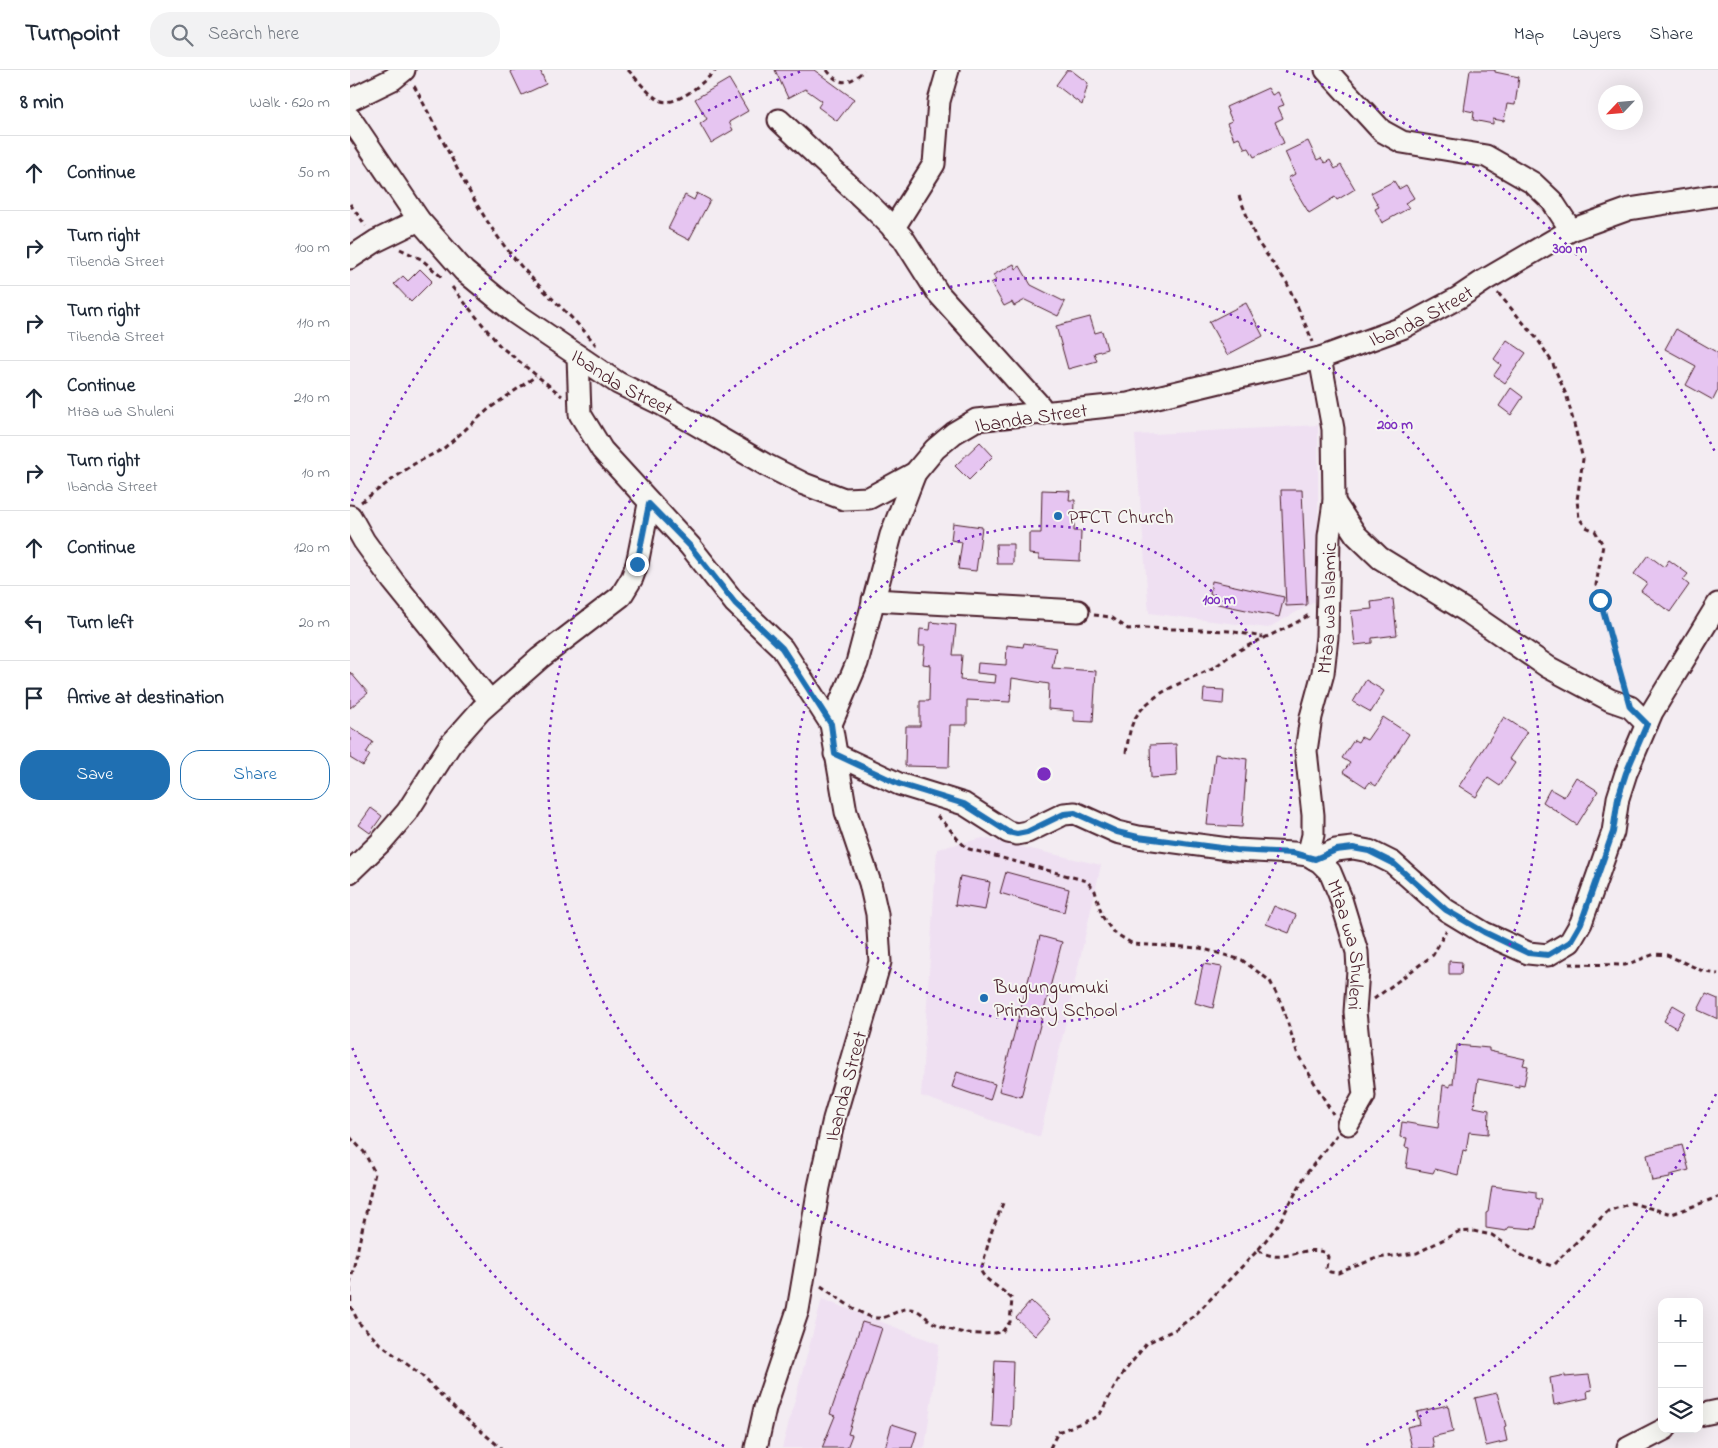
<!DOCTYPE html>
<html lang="en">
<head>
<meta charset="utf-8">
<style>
  :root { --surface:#fff; --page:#f2f2f3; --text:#1f2937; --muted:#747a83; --line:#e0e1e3; --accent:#1f6fb2 }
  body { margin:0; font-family:"Indie Flower",sans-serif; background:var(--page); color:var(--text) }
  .controls { position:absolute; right:15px; bottom:15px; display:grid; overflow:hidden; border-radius:10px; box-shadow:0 5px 20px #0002 }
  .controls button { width:45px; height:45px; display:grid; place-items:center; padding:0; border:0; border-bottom:1px solid var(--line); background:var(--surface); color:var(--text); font:25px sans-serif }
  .compass { position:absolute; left:1248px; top:15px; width:45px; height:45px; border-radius:50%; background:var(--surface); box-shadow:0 5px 20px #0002; rotate:244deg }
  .stop { position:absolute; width:15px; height:15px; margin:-11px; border:4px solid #1f6fb2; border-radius:50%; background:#fff }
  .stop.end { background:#1f6fb2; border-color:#fff; box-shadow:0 1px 5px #0008 }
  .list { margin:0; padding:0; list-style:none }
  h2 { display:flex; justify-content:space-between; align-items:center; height:65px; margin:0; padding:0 20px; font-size:21px }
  h2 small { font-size:16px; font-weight:400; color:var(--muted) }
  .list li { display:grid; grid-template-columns:32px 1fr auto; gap:15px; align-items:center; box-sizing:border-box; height:75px; padding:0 20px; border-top:1px solid var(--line) }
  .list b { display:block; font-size:19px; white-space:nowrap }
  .list p { margin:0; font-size:16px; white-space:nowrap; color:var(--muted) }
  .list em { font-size:16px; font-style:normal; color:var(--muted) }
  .actions { display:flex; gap:10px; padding:15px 20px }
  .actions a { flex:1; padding:11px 0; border:1px solid var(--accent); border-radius:20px; text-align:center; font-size:18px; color:var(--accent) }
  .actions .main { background:var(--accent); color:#fff }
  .icon { flex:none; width:28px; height:28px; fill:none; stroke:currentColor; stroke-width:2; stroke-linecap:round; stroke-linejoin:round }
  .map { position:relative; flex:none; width:1368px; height:1378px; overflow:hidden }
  header { display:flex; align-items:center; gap:30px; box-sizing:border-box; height:70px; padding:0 25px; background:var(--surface); border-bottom:1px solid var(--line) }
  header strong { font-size:24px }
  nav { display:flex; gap:28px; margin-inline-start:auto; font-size:18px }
  .search { width:350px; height:45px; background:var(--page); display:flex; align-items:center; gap:12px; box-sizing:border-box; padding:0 18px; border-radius:20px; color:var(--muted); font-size:19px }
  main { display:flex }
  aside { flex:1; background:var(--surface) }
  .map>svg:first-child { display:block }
  .built { fill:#efe0f2 }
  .building { fill:#e6c5f1; stroke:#4a1f2b }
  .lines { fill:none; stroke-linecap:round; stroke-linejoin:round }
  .minor-casing { stroke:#4a1f2b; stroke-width:25 }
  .path { stroke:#4a1f2b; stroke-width:3; stroke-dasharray:5 4; stroke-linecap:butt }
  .minor { stroke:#f6f6f2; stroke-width:21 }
  .route { stroke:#1f6fb2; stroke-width:6 }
  .ring { fill:none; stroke:#7b2cbf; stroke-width:2.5; stroke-dasharray:2.5 5 }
  .poi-dot { fill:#1f6fb2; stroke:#f6f6f2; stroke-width:2 }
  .labels { text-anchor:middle; stroke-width:4; stroke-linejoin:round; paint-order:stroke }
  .street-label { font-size:20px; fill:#4a1f2b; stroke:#f6f6f2 }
  .poi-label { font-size:20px; fill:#4a1f2b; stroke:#f6f6f2; text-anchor:start }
  .centre { fill:#7b2cbf; stroke:#f6f6f2; stroke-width:2.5 }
  .ring-label { font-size:15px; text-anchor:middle; font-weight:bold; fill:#7b2cbf; stroke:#f6f6f2; stroke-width:4; stroke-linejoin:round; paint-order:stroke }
</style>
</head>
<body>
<header>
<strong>Turnpoint</strong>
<div class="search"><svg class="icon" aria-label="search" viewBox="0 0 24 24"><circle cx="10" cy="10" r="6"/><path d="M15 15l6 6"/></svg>Search here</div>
<nav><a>Map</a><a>Layers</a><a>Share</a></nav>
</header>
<main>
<aside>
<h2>8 min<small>Walk · 620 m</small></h2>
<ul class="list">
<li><svg class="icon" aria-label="ahead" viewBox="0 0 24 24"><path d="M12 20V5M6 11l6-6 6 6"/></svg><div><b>Continue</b></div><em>50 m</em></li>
<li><svg class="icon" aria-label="right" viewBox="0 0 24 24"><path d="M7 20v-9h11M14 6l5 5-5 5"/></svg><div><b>Turn right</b><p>Tibenda Street</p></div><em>100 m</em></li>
<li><svg class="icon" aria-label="right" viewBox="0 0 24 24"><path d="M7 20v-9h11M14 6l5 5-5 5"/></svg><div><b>Turn right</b><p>Tibenda Street</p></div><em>110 m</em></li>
<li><svg class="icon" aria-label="ahead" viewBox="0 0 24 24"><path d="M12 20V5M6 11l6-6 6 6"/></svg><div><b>Continue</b><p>Mtaa wa Shuleni</p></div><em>210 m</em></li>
<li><svg class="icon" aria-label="right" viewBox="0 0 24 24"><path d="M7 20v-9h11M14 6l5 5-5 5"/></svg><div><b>Turn right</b><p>Ibanda Street</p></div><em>10 m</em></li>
<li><svg class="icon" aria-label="ahead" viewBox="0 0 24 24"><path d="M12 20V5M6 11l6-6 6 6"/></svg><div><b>Continue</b></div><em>120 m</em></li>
<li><svg class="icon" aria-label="left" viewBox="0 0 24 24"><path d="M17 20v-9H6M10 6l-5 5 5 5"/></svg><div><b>Turn left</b></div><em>20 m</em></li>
<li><svg class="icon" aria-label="arrive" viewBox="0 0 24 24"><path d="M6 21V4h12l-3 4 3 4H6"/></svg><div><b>Arrive at destination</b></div></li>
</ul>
<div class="actions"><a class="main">Save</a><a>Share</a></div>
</aside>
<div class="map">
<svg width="1368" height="1378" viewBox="0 0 1368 1378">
  <rect width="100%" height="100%" fill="#f3ecf2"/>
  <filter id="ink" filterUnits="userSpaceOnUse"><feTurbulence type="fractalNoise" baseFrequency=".02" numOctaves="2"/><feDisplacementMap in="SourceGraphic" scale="10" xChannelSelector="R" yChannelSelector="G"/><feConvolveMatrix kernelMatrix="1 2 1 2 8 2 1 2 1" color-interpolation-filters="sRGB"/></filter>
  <g filter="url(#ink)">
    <g class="built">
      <polygon points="968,355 968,530 918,558 799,543 785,365"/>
      <polygon points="633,768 751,795 690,1067 571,1026 587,779"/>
      <polygon points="472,1229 589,1274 575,1378 432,1378"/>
    </g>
    <g class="building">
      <polygon points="160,0 190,0 196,14 172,25"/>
      <polygon points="425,0 464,0 504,29 487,51 468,37 472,31 455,19 438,28"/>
      <polygon points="717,0 721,0 738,13 732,35 706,15"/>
      <polygon points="1120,0 1145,0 1145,2 1169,7 1165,35 1157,34 1154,51 1143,49 1143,54 1123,50 1124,42 1114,40"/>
      <polygon points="379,9 398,41 379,52 383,60 361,73 350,54 357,49 345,29"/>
      <polygon points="918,18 922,25 928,22 934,35 928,37 933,48 925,52 934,73 904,87 899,78 895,79 889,67 884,69 877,53 882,51 876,37"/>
      <polygon points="958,71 967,90 971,88 975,93 980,90 985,99 991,95 1005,119 987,130 985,127 959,143 938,108 945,104 935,82"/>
      <polygon points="1044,111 1049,119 1056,115 1064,128 1055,133 1059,138 1032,153 1025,139 1029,137 1021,123"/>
      <polygon points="347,123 360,130 339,170 318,159 335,125 344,130"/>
      <polygon points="664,194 666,199 670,196 681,215 715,232 708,246 675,230 664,236 662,232 654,236 641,213 646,210 643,205"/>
      <polygon points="70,199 82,211 61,232 44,214 53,206 58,211"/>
      <polygon points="896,233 913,266 877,285 859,252"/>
      <polygon points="740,247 745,263 752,261 757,279 744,283 747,291 718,299 706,256"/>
      <polygon points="1326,259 1368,283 1368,320 1363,330 1336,315 1346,296 1315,279"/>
      <polygon points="1157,270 1176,283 1155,313 1144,305 1151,295 1144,289"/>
      <polygon points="1161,318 1173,327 1161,345 1149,336"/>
      <polygon points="630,372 643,386 619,410 605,396"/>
      <polygon points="692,420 720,421 719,430 725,430 724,461 731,461 730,491 689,489 689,485 679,484 679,463 691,463"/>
      <polygon points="931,420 952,420 957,535 936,536"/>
      <polygon points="603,453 632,457 626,501 608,499 612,472 601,470"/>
      <polygon points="646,474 663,474 663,494 647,494"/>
      <polygon points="1298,485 1314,497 1319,490 1338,504 1333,510 1339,515 1320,542 1291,521 1297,513 1284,504"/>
      <polygon points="862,511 934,527 929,547 863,533 865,525 860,524"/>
      <polygon points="1043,529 1047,565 1022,568 1022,573 1005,575 1001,541 1022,539 1021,532"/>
      <polygon points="581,552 606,555 603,585 612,585 610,610 645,613 646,605 627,603 628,593 656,595 657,575 673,577 674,573 706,578 702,598 746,601 743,652 724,651 724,641 698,639 699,614 662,608 660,632 617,630 617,655 600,655 599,697 555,696 556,656 570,656 570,631 579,631 580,595 573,594 575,576 569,576 570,559 580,560"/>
      <polygon points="0,602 18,623 0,638"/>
      <polygon points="1016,610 1034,621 1021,642 1003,632"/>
      <polygon points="854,619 874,620 873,634 853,632"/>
      <polygon points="1033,647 1059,664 1026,716 1020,712 1016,717 993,702 1000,693 992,688 1004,670 1008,672 1011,667 1017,670"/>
      <polygon points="1154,647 1177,662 1159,689 1165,693 1150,716 1138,708 1126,727 1109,716"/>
      <polygon points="0,657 23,672 16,683 20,685 13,696 0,688"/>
      <polygon points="826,674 827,706 801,708 800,675"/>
      <polygon points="865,684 897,689 892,757 857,755"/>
      <polygon points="1226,707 1248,721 1227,755 1193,732 1200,719 1214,727"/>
      <polygon points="21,738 32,746 20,763 9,755"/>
      <polygon points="656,802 719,819 714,842 650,823"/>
      <polygon points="610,806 640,812 635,840 605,835"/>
      <polygon points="924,836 946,845 939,863 916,854"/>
      <polygon points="690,866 712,872 671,1027 649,1021"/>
      <polygon points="1099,891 1112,892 1111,904 1099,904"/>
      <polygon points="853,894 872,897 863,938 845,933"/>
      <polygon points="1356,924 1368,929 1368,949 1348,940"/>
      <polygon points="1323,935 1335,942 1326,958 1314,951"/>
      <polygon points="1107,975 1139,978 1139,981 1175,989 1173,995 1178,996 1174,1015 1169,1014 1169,1017 1128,1009 1124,1037 1139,1040 1138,1064 1119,1062 1116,1081 1113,1080 1108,1105 1085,1099 1083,1103 1056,1098 1059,1078 1055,1077 1057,1068 1050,1067 1052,1052 1088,1058 1093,1015 1100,1017 1100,1014 1103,1014"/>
      <polygon points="607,1002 645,1014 640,1030 602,1017"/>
      <polygon points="1332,1075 1339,1100 1320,1105 1320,1108 1302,1111 1297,1085"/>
      <polygon points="1142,1116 1186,1122 1186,1128 1192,1130 1186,1159 1159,1157 1156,1161 1136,1158 1136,1143 1138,1142"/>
      <polygon points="681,1231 700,1249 685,1266 666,1248"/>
      <polygon points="512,1252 532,1258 498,1364 502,1365 497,1378 472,1378 485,1346 480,1344"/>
      <polygon points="645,1290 663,1291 661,1357 642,1356"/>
      <polygon points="1215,1305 1215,1307 1239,1305 1242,1320 1237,1321 1238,1328 1204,1335 1200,1308"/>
      <polygon points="1147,1323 1156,1356 1154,1357 1157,1371 1136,1376 1125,1328"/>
      <polygon points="1098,1335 1103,1362 1082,1367 1084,1378 1062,1378 1057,1357 1070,1354 1067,1342"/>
      <polygon points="542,1354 567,1362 562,1378 535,1378"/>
    </g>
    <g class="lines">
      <defs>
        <g id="minor">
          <polyline points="976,0 1032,61 1052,72 1136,86 1183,113 1202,131 1221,160"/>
          <polyline points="0,30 43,9 54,0"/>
          <path id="s1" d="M0 48 69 150 114 201 165 243 268 313 311 334 416 395 454 414 494 429 519 428 565 403 585 379 604 363 626 350 778 334 970 288 1052 258 1108 228 1135 210 1221 160 1279 139 1368 125"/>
          <polyline points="429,50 521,136 553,168 588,223 690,336 691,344"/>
          <polyline points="543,159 584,94 589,31 598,0"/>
          <polyline points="0,188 26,171 69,150"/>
          <polyline points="228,286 230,344 252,380 340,476 385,533 432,578 481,654 496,742 520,813 527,844 530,892 484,1049 469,1117 448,1240 415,1338 406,1378"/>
          <polyline points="984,432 1006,465 1030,488 1118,542 1198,597 1260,630 1280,637 1297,654"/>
          <polyline points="0,446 14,471 43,511 140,631"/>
          <polyline points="523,530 728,541"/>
          <polyline points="481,654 507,593 541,465 565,403"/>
          <path id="s2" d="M485 684 549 714 614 734 658 762 667 764 677 762 714 744 725 743 767 762 788 767 886 780 943 783 958 785 970 792 980 802 990 826 1007 882 1008 900 1005 942 1014 1026 998 1054"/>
          <path id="s3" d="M958 785 963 765V745L956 681 961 647 973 603 977 567 979 466 984 432 983 359 970 288"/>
          <polyline points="965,789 986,780 1003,778 1019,781 1043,793 1096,840 1134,863 1178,883 1198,885 1220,872 1231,853 1263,762 1268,728 1276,703 1302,642 1368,534"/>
          <polyline points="0,802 31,772 57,742 100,675 131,640 190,588 271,526 282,508 287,494 299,434"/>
          <polyline points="1349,1345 1368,1341"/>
          <polyline points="1278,1378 1315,1359"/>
        </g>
      </defs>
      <use href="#minor" class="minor-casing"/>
      <g class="path">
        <path d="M278 0C287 9 298 24 309 30 325 39 355 11 366 0"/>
        <path d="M477 0C489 17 501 14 514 0"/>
        <path d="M64 16C97 75 124 143 170 195 194 223 223 246 246 275"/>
        <polyline points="889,126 907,171 937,213 963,272"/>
        <polyline points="0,134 16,156"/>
        <polyline points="50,179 71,189 94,209"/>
        <polyline points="102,217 150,276 212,326"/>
        <polyline points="1148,223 1188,270 1202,292 1217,327 1233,389 1227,430 1229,448 1236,457 1245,461 1253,475 1246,515 1273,615"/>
        <polyline points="11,432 64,394 93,379 140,338 186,306"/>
        <polyline points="744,545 761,547 778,559 795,558 879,561 913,567"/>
        <path d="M776 683C778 671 779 661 784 650 800 621 839 611 866 596 873 591 880 585 888 581 911 568 936 560 959 545"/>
        <path d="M587 746C600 756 605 770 619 779L737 811 745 821 752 846 763 862 783 874 850 878 892 890 920 911 932 935 948 985 983 1044"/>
        <polyline points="1219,894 1275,895 1305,884 1317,885 1355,902 1368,904"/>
        <polyline points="1024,929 1083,885 1096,861"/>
        <polyline points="0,1067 14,1082 25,1103 0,1213 1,1237 9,1253 30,1274 70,1304 107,1341 151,1378"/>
        <path d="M908 1180C933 1197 953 1173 976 1183L978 1187 976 1198 980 1202 988 1203 1027 1188 1067 1183 1108 1162 1123 1161 1142 1165 1173 1186 1202 1196 1258 1141 1281 1133 1322 1144 1368 1127"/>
        <path d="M471 1216C484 1225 513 1248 528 1248 542 1248 550 1235 565 1240 572 1242 577 1250 584 1253 606 1264 629 1266 652 1262L660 1252 662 1229C654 1220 634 1210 631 1201L641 1163 653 1133"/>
        <polyline points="700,1378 708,1362 749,1346 770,1307 797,1273 826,1259 844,1246 908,1180 928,1155 956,1104 987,1065"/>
      </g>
      <use href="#minor" class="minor"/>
    </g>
  </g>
  <g class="lines" filter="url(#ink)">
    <polyline class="route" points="287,494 299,434 340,476 385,533 432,578 481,654 485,684 549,714 614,734 658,762 667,764 677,762 714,744 725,743 767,762 788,767 886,780 943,783 965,789 986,780 1003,778 1019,781 1043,793 1096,840 1134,862 1178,883 1198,885 1220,872 1231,853 1263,762 1268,728 1276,703 1297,654 1280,637 1250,530"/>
  </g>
  <g class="ring">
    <circle cx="694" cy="704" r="248"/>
    <circle cx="694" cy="704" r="496"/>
    <path d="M1366 1024A744 744 0 0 1 1014 1376M374 1376A744 744 0 0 1 2 977M2 431A744 744 0 0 1 452 1M936 1A744 744 0 0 1 1366 384"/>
  </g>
  <g class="poi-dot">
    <circle cx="708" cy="446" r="5"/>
    <circle cx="634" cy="928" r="5"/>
  </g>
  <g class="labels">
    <g class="street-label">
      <text dy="7" stroke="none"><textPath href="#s1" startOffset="1255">Ibanda Street</textPath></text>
      <text dy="7" stroke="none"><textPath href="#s1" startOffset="385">Ibanda Street</textPath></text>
      <text transform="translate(681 347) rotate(-8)" y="7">Ibanda Street</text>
      <text dy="7" stroke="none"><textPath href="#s3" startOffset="250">Mtaa wa Islamic</textPath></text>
      <text dy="7" stroke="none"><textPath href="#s2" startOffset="605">Mtaa wa Shuleni</textPath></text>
      <text transform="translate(495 1016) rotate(-75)" y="7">Ibanda Street</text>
    </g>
    <g class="poi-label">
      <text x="718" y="453">PFCT Church</text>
      <text x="644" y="923">Bugungumuki<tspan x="644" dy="23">Primary School</tspan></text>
    </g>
  </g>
  <circle cx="694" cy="704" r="8" class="centre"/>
  <g class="ring-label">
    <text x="1220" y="183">300 m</text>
    <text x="1045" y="359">200 m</text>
    <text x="869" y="534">100 m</text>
  </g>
</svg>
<div class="controls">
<button>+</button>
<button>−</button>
<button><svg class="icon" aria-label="layers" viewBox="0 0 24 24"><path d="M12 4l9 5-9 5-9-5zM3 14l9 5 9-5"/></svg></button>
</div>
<svg class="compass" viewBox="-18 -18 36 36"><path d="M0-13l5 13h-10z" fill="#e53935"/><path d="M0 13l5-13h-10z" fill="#747a83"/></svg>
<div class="stop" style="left:1250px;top:530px"></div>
<div class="stop end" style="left:287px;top:494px"></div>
</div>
</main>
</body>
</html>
